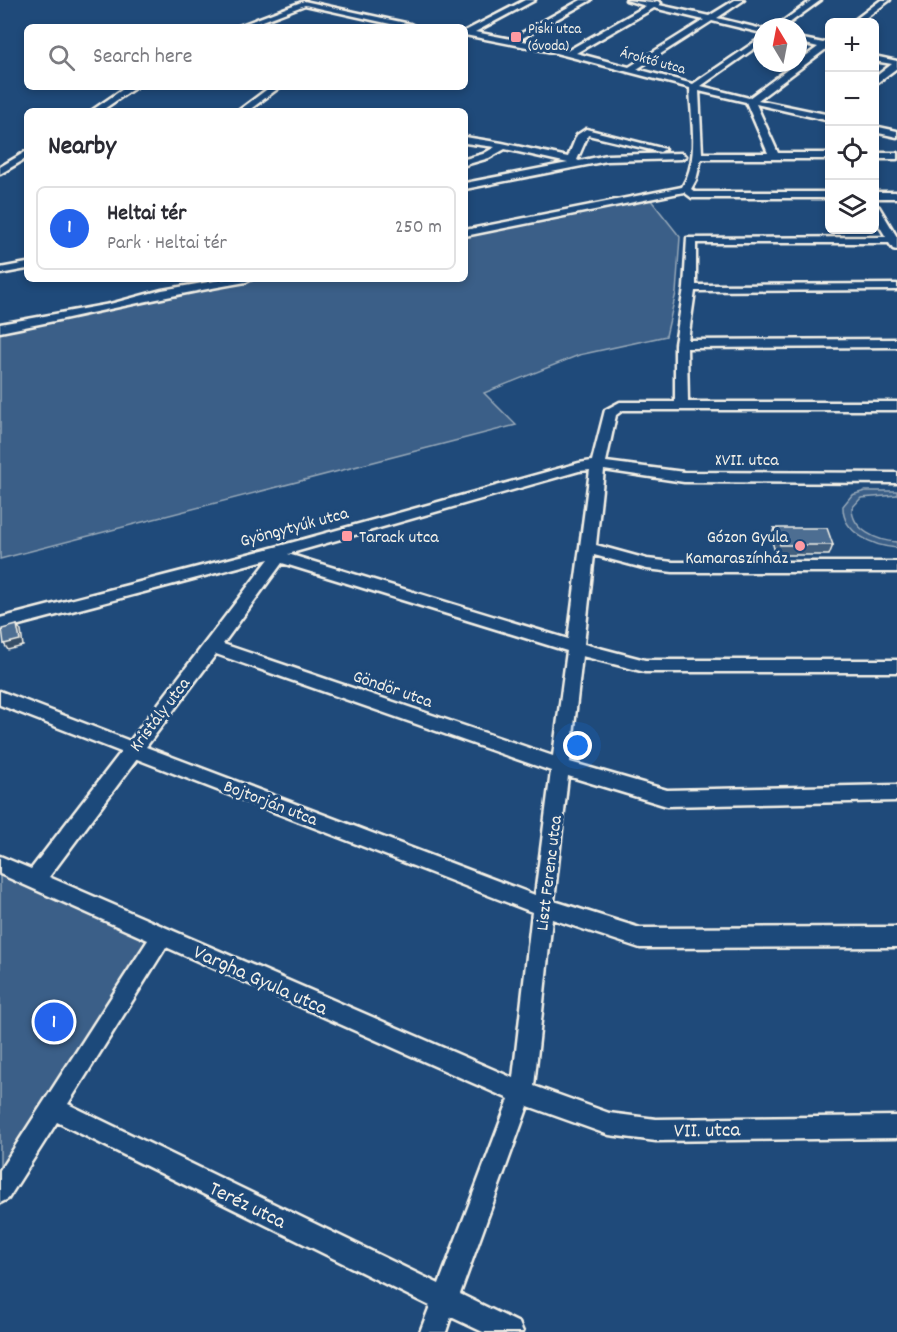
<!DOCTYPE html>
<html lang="en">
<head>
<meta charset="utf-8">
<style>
  :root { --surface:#fff; --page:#f2f2f3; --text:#2b2b33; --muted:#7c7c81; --line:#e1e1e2; --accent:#2563eb }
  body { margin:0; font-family:Dekko,sans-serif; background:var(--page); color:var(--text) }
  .controls { position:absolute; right:18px; top:18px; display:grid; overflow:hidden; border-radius:9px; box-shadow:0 3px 9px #0003 }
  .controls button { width:54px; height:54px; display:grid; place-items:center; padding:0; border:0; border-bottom:2px solid var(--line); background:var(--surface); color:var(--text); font:30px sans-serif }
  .compass { position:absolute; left:753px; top:18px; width:54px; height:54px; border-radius:50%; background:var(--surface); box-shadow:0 3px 9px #0003; rotate:350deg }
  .you { position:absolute; left:578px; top:746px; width:21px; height:21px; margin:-15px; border:4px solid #fff; border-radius:50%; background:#1a73e8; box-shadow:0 0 0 9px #1a73e833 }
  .badge { display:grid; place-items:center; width:39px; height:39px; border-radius:50%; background:var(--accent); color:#fff; font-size:20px; font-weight:700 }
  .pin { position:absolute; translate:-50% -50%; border:3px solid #fff; box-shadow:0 2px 6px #0006 }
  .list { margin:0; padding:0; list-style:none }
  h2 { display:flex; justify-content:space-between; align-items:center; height:78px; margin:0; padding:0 24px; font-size:26px }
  h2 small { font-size:20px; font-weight:400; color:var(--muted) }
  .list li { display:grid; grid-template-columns:39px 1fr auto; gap:18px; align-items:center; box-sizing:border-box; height:84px; margin:0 12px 12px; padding:0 12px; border:2px solid var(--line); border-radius:9px }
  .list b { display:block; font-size:22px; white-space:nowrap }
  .list p { margin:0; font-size:20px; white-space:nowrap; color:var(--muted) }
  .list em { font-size:20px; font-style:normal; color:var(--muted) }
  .icon { flex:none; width:33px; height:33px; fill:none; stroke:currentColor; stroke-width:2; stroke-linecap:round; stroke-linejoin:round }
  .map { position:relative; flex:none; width:897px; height:1332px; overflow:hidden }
  .search { position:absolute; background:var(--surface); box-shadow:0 3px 9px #0003; left:24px; top:24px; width:444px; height:66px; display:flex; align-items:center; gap:15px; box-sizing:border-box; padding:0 21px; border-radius:9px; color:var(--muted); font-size:22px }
  .panel { position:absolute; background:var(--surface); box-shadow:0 3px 9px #0003; left:24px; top:108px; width:444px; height:174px; border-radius:9px }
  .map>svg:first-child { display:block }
  .green { fill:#3a5f88; stroke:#97a8b8; stroke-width:1.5 }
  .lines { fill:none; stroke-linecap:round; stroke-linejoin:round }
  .minor-casing { stroke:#f4f1e8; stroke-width:5 }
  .minor { fill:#1f4a7a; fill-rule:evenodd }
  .wall { fill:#425f7e; stroke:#f4f1e8; stroke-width:1.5 }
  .shaded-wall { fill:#364d66; stroke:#f4f1e8; stroke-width:1.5 }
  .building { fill:#4d6e92; stroke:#f4f1e8; stroke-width:1.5 }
  .poi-dot { fill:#ff9aa2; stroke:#1f4a7a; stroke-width:2 }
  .labels { text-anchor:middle; stroke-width:6; stroke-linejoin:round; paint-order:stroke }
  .far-poi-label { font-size:15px; fill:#f4f1e8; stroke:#1f4a7a; text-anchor:start }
  .far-street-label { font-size:15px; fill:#f4f1e8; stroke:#1f4a7a }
  .street-label { font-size:18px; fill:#f4f1e8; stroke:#1f4a7a }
  .poi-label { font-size:18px; fill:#f4f1e8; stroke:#1f4a7a; text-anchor:start }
  .near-street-label { font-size:21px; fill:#f4f1e8; stroke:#1f4a7a }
</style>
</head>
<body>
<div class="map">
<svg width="897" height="1332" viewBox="0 0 897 1332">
  <rect width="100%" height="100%" fill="#1f4a7a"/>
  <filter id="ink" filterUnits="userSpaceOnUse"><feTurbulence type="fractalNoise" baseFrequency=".0167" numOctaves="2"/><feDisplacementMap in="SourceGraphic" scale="12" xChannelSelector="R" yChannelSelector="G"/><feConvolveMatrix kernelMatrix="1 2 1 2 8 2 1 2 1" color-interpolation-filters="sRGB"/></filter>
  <g filter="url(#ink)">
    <g class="green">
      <polygon points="650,199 680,237 676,293 666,336 579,355 484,393 516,425 0,559 0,328 246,279 465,279 465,235"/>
      <path d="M865 491H897V495L861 498 852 508C852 530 877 541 897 542V548C873 546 842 533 843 506L852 495Z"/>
      <polygon points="0,865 162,936 0,1191"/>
    </g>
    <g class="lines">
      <defs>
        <g id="minor">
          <path d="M525 0H535L475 32 511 39 581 0H591L519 40 567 51 646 6 626 0 652 3 657 1 661 3 659 5 709 16 735 0H744L717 18 762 29V33L712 21 637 69 693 84 762 37V43L701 86 749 98 818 47 798 42V38L823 43 830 40V49H826L758 100 830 115V121L756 104 778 153H830V159H701L696 180 691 189 695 192H830V198H692L684 192 465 236V230L682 187C700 159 691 120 690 88L552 52 465 35V31ZM654 8 704 20 629 67 576 53ZM699 91 746 102 768 153H702Z"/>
          <polygon points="812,0 821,0 784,27 775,27"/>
          <polygon points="881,0 890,0 860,22 852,22"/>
          <polygon points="304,1 410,24 414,26 404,27 305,5 247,27 236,27"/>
          <polygon points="874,56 897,61 897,68 874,85 874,78 892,64 874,61"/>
          <polygon points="126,87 136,87 101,111 91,111"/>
          <polygon points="270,87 280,87 248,111 238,111"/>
          <polygon points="874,126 897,131 897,137 874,132"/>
          <polygon points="586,129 665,149 660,152 588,135 577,160 579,161 607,155 681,153 686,156 681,159 607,161 465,189 465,183 568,163 505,149 489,158 465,165 465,159 483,154 495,147 465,143 465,137 502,143 568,157 577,135"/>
          <polygon points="27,151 27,158 0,174 0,167"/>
          <rect x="874" y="153" width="23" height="6"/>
          <rect x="874" y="192" width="23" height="6"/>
          <path d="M874 204 879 207 897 237V250L893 249 889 243H696V285L897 284V290L695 291 688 340 897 339V347L687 348 688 402H897V410H623L616 415 606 462 684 472 897 473V483L684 482 604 470 596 545 647 559 673 562H897V572H673L647 569 594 555 584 644 645 660H897V672H645L582 656 570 762 667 790 897 785V801L667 806 568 776 554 901 640 928 897 927V947L640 948 552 919 534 1086 609 1113 656 1119 897 1116V1138L656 1141 609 1135 528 1106 460 1294 519 1323 523 1332H483L451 1317 446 1332H420L430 1306 57 1122 8 1199 0 1203V1170L148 940 0 874V856L31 869 121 752 0 705V691L130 741 269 559 0 630V618L283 545 579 463 592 461 605 410 620 402H675V344L684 288 687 238 886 237 874 217ZM590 470 568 639 288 554 579 471ZM282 563 567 651 553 756 223 644ZM216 654 551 771 535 895 146 747ZM137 759 532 912 513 1078 49 877ZM166 947 509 1099 439 1284 68 1104Z"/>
          <polygon points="27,263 27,269 0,274 0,268"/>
          <path d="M226 279H252L246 282C163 296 82 316 0 332V324L110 304 162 290Z"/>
        </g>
      </defs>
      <use href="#minor" class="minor-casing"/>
      <use href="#minor" class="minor"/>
    </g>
    <polygon class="wall" points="774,528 833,545 829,555 776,555 771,538"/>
    <polygon class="shaded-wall" points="17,625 21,631 23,646 8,650 4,644"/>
    <g class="building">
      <polygon points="774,528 827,528 833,545 780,545"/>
      <polygon points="17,625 20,640 4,644 2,629"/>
    </g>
  </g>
  <g class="poi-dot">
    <rect x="510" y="31" width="12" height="12" rx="3"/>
    <rect x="341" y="530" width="12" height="12" rx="3"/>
    <circle cx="800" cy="546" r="6"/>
  </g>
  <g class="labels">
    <g class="far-poi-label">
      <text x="528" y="33">Piski utca<tspan x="528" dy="17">(óvoda)</tspan></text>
    </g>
    <g class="far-street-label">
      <text transform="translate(653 60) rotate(15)" y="5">Ároktő utca</text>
    </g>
    <g class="street-label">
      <text x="747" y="465">XVII. utca</text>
      <text transform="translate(294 526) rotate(-15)" y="6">Gyöngytyúk utca</text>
      <text transform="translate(393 688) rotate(19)" y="6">Göndör utca</text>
      <text transform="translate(159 714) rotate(-53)" y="6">Kristály utca</text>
      <text transform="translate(271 802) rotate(21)" y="6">Bojtorján utca</text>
      <text transform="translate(548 873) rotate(-83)" y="6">Liszt Ferenc utca</text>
    </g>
    <g class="poi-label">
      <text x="359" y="542">Tarack utca</text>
      <text x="788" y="542" text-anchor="end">Gózon Gyula<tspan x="788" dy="21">Kamaraszínház</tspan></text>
    </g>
    <g class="near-street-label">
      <text transform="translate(261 979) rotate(24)" y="7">Vargha Gyula utca</text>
      <text transform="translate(707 1129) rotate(-1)" y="7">VII. utca</text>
      <text transform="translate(248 1204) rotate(26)" y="7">Teréz utca</text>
    </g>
  </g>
</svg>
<div class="controls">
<button>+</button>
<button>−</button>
<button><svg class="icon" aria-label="locate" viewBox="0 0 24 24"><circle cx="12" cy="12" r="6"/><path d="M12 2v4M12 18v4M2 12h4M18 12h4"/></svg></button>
<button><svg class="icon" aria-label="layers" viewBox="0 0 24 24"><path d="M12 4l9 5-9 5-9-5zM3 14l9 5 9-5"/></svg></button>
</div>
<svg class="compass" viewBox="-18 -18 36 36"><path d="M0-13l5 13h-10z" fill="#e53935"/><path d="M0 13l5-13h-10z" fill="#7c7c81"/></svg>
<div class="you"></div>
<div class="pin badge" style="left:54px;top:1022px">1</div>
<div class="search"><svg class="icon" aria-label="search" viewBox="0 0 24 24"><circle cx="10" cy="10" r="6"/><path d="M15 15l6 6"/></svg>Search here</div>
<section class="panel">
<h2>Nearby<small></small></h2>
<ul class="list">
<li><span class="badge">1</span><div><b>Heltai tér</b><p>Park · Heltai tér</p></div><em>250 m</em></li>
</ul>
</section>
</div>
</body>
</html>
